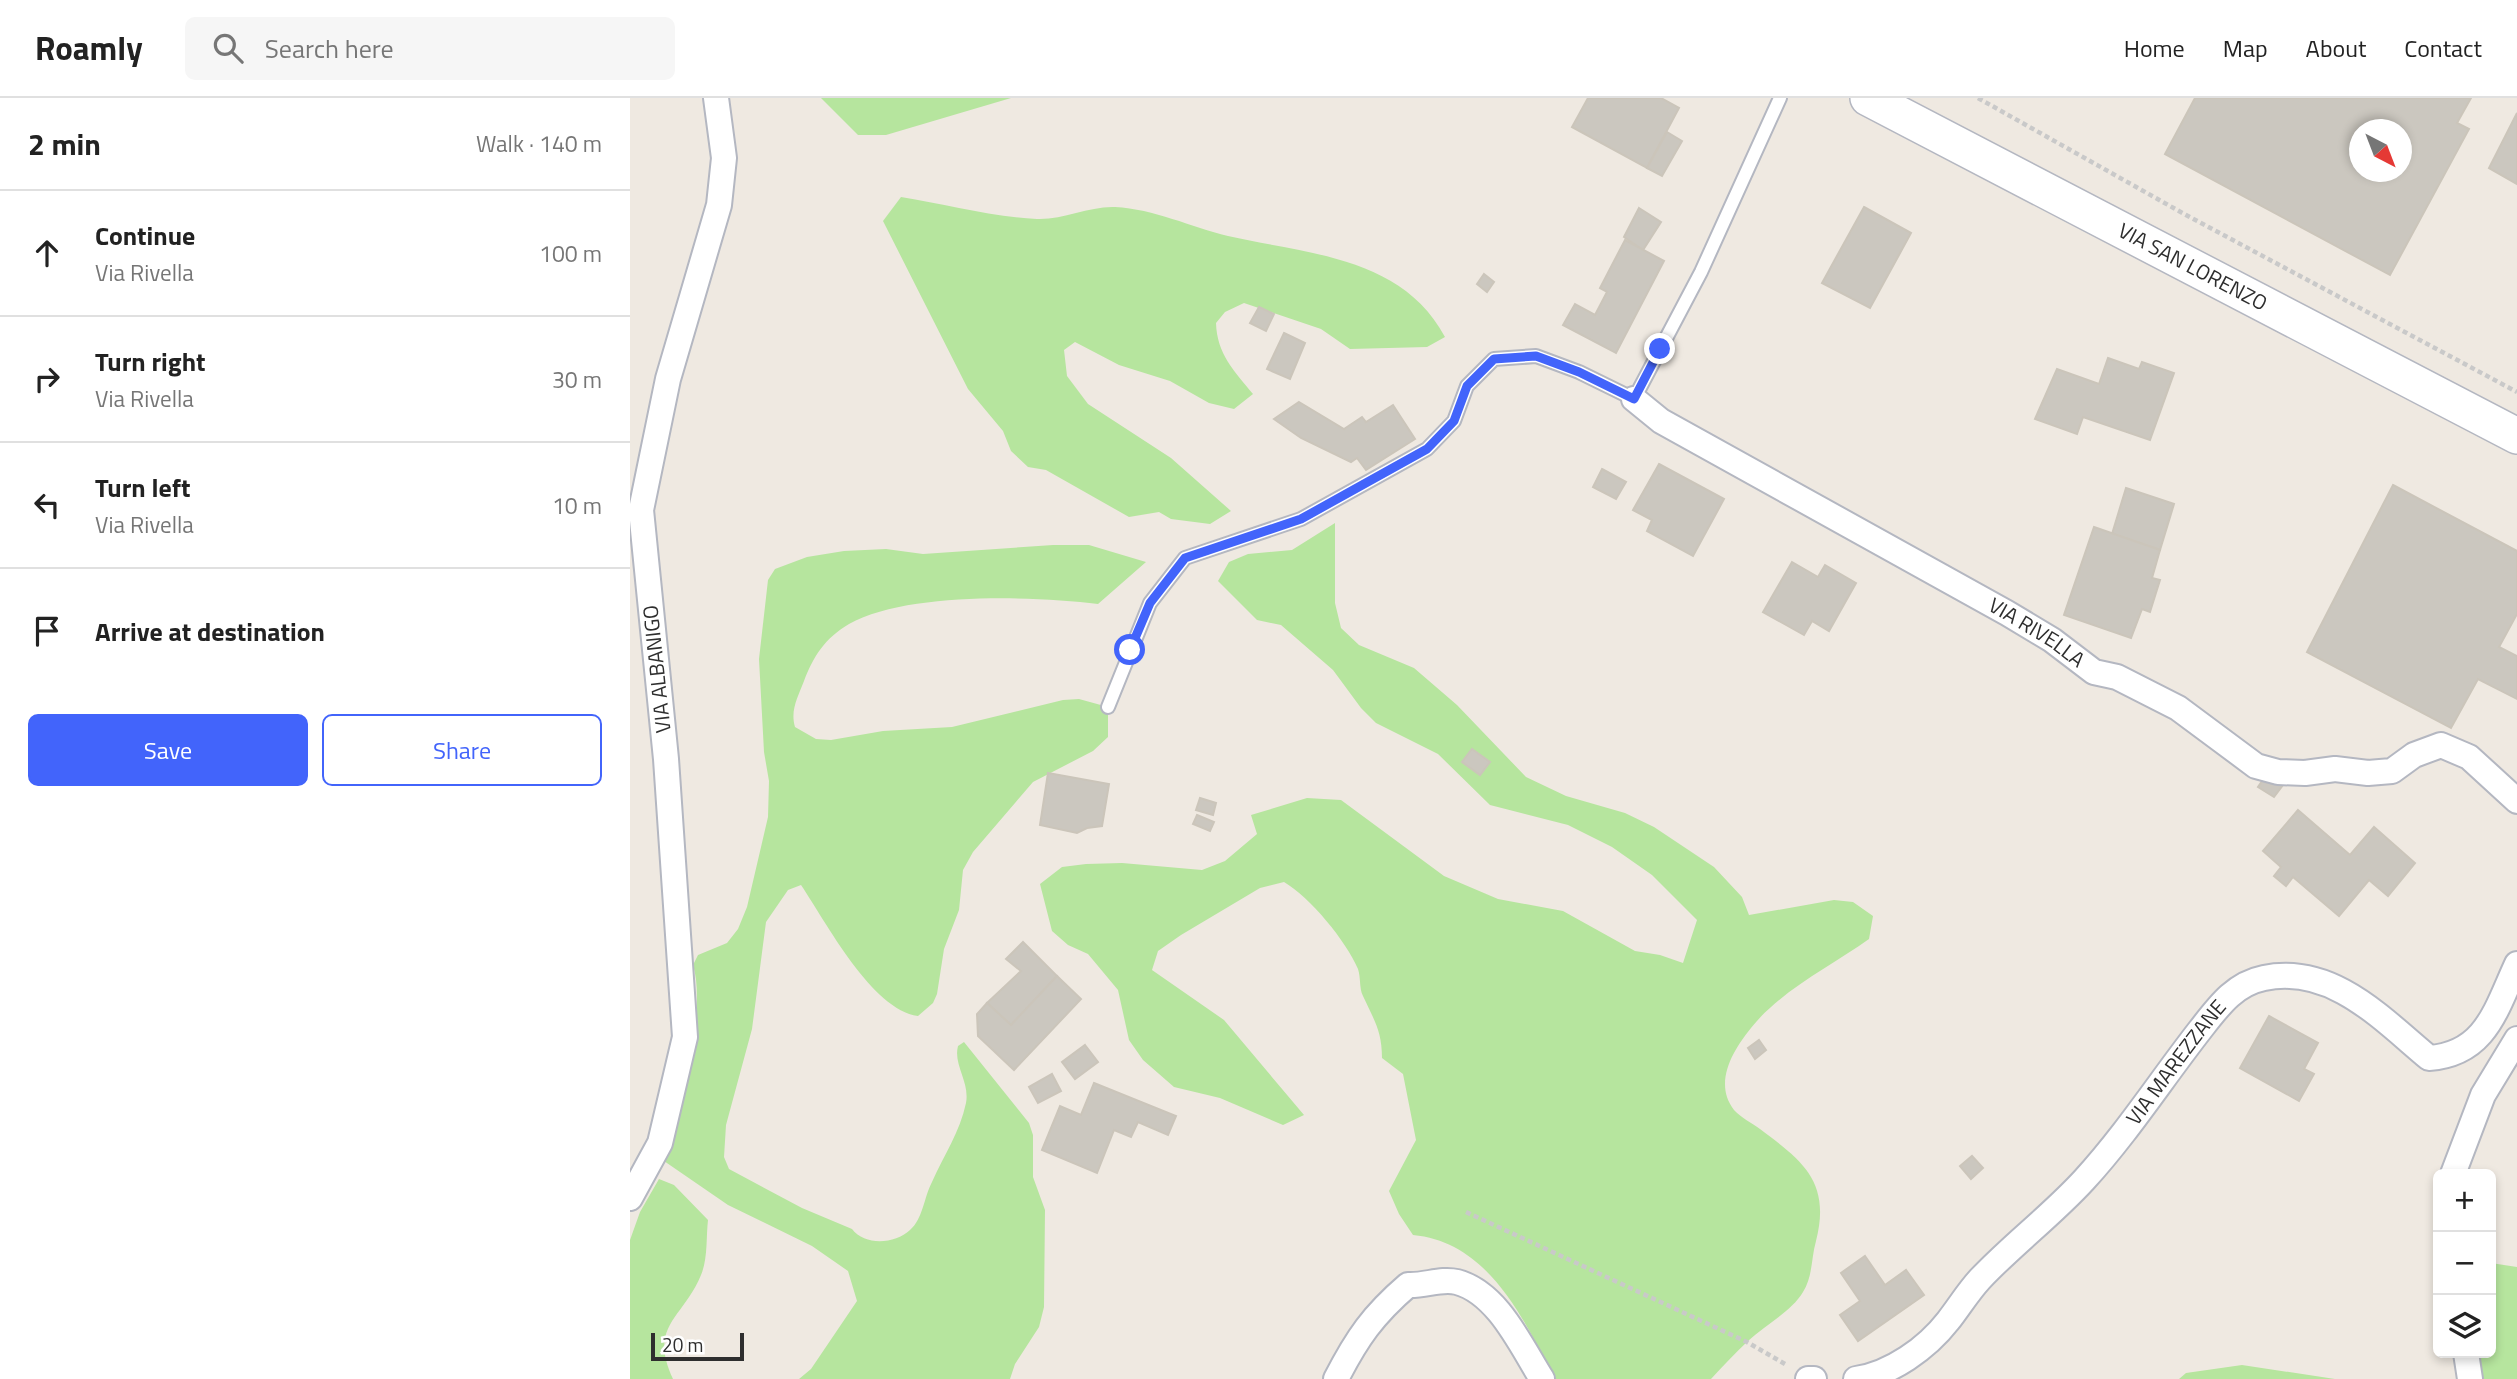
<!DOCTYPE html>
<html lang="en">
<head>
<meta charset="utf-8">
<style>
  :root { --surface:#fff; --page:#f6f6f6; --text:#222; --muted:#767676; --line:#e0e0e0; --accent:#4264fb }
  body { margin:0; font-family:"Titillium Web",sans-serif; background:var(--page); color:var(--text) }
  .controls { position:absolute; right:21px; bottom:21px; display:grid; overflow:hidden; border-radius:10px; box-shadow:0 4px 10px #0003 }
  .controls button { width:63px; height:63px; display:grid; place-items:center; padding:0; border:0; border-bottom:2px solid var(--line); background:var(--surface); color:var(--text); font:35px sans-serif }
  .compass { position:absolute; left:1719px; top:21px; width:63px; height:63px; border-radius:50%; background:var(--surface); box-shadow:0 4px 10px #0003; rotate:138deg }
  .scale { position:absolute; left:21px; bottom:18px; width:93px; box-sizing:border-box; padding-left:7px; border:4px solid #2e2e2e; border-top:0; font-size:19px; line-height:24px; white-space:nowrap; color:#2e2e2e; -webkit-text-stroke:5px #fff; paint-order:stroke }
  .stop { position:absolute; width:21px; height:21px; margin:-16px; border:5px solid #4264fb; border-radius:50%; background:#fff }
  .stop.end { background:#4264fb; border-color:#fff; box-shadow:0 2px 7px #0008 }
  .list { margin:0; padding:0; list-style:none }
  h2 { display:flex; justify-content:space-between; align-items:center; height:91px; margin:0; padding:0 28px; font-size:30px }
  h2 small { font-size:23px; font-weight:400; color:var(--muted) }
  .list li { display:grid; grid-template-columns:46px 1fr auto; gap:21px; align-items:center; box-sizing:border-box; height:126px; padding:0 28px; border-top:2px solid var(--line) }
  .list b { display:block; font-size:26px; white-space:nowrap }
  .list p { margin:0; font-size:23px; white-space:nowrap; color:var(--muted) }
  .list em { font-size:23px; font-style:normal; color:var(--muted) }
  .actions { display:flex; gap:14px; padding:21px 28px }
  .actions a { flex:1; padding:16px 0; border:2px solid var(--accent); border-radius:10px; text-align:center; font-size:24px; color:var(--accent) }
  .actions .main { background:var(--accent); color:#fff }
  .icon { flex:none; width:38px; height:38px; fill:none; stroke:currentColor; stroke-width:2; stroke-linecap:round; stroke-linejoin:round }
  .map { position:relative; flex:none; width:1887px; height:1281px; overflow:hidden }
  header { display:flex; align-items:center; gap:42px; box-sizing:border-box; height:98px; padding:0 35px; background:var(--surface); border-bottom:2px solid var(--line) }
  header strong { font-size:33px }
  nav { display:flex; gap:38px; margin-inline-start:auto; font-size:24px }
  .search { width:490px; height:63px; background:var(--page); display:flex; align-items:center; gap:18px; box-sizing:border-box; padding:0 24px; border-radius:10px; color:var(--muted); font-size:26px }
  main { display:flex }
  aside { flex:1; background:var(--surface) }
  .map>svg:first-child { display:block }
  .green { fill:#b6e59e }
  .building { fill:#cbc7bf; stroke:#cbc5ba; stroke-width:2; fill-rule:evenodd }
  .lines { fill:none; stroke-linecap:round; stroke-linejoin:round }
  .service-casing { stroke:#b4b7c1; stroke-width:16 }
  .minor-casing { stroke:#b4b7c1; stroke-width:28 }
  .secondary-casing { stroke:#b4b7c1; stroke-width:38 }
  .path { stroke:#c9c9c9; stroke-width:4.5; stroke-dasharray:5 3.5; stroke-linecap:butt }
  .service { stroke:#fff; stroke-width:12 }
  .minor { stroke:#fff; stroke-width:24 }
  .secondary { stroke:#fff; stroke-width:35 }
  .route { stroke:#4264fb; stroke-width:9 }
  .labels { text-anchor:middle; stroke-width:5; stroke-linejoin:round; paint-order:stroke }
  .street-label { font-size:21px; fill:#2e2e2e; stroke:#fff }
</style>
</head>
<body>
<header>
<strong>Roamly</strong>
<div class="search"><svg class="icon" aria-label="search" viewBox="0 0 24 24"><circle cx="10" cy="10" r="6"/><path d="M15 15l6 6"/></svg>Search here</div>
<nav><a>Home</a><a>Map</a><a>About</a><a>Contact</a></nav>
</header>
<main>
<aside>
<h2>2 min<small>Walk · 140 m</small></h2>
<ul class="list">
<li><svg class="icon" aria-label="ahead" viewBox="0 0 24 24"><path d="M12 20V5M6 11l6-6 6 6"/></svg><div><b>Continue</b><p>Via Rivella</p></div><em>100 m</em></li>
<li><svg class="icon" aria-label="right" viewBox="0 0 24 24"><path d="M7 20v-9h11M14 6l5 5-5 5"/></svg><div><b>Turn right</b><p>Via Rivella</p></div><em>30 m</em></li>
<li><svg class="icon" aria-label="left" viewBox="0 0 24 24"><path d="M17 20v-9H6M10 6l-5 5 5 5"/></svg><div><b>Turn left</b><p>Via Rivella</p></div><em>10 m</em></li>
<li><svg class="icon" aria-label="arrive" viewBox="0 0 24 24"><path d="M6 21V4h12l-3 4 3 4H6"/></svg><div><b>Arrive at destination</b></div></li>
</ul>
<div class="actions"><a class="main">Save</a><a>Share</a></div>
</aside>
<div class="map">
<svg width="1887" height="1281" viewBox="0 0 1887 1281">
  <rect width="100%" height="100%" fill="#efe9e1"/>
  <g class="green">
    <polygon points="191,0 381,0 256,37 228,37"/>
    <path d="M271 99C315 106 362 119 407 121 433 122 459 108 485 109 524 111 561 129 598 138 676 156 772 158 815 239L797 249 720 251 691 231 614 205 595 214 586 225C587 256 604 273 623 296L604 311 579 305 540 283 489 267 445 244 434 252 437 278 458 306 541 360 601 413 580 426 541 421 529 414 499 419 416 372 398 369 381 353 373 333 338 291 253 123Z"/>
    <path d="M705 425V505L711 530 729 547 784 570 827 607 896 679 936 698 995 715 1024 729 1084 769 1112 799 1119 817 1204 802 1223 804 1243 818 1239 841C1201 868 1150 893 1121 930 1103 952 1083 985 1104 1012 1110 1019 1122 1025 1130 1031 1173 1063 1201 1084 1186 1143 1181 1160 1183 1178 1173 1194 1162 1213 1135 1227 1118 1243 1105 1255 1093 1268 1081 1281H925C894 1222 859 1144 783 1137L769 1116 759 1093 786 1042 773 976 752 960C752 933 744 922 733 898 729 890 731 880 728 871 716 843 680 799 654 784L630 790 551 837 528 853 522 872 594 922 674 1017 653 1027 590 1000 544 989 513 962 499 942 488 892 458 856 438 847 422 833 410 786 432 769 456 766 492 765 572 772 595 763 627 736 621 717 677 700 711 702 814 778 868 801 933 813 1005 853 1030 857 1053 865 1067 822 1022 777 982 749 938 727 860 707 808 656 746 625 731 610 703 572 651 527 627 522 588 483 599 464 618 456 662 452Z"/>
    <path d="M423 447H459L516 464 468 506C402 498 277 494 219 526 195 540 183 559 174 583 168 599 160 612 165 629L186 641 201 642 253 633 322 629 433 602 449 601 478 609V639L463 653 403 684 343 754 333 772 329 812 314 851 307 896 303 905 288 918C242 912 196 824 171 787L158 792 136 824 122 931 96 1027 94 1059 99 1071 172 1110 222 1131C235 1148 265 1146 280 1132 293 1121 294 1099 302 1084 314 1057 330 1034 336 1005 340 984 323 967 328 948L334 944 399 1025 403 1037V1079L415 1112 414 1209 409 1229 385 1266 380 1281H169L181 1271 227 1203 218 1173 182 1148 98 1107 34 1063C46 1012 78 916 63 867L68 857 97 845 108 831 117 809 138 719 139 683 134 654 129 561 138 482 145 471 177 459 214 453 256 451 293 456Z"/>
    <path d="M29 1081 44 1087 78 1122C76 1138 78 1161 71 1177 53 1221 18 1227 43 1281H0V1142L10 1114Z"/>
    <polygon points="1861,1165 1887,1169 1887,1281 1847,1281 1845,1255 1861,1255"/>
    <polygon points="1612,1267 1705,1281 1549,1281 1556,1275"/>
  </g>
  <g class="building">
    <polygon points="958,0 1031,0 1049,10 1017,70 942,29"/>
    <path d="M1565 0H1841L1827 25 1839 31 1760 177 1535 56ZM1730 32H1772V74H1730Z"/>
    <polygon points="1887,15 1887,86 1859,70"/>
    <polygon points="1037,34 1052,43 1032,78 1017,70"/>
    <polygon points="1234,109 1281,135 1240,210 1192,185"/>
    <polygon points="1009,110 1031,124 1013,152 994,139"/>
    <polygon points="995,142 1034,163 986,255 933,227 945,206 965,217 977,194 970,190"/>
    <polygon points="854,176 864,184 857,194 847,186"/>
    <polygon points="629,209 644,216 636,233 620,225"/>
    <polygon points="654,235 675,245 660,281 637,271"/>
    <polygon points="1478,260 1509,271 1512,264 1544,275 1520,342 1453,319 1447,336 1405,321 1427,271 1469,286"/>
    <polygon points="669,304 714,331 732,319 736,324 763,307 785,341 736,372 727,360 721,364 671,340 644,321"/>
    <polygon points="1029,366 1094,401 1063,458 1017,433 1022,422 1003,412"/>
    <polygon points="972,371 996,384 986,401 963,389"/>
    <polygon points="1763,387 1887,453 1887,516 1869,549 1887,558 1887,601 1848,581 1821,630 1677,554"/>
    <polygon points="1496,390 1544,406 1530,452 1482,436"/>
    <polygon points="1464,429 1530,452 1522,480 1530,482 1520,514 1512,511 1501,540 1434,517"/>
    <polygon points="1162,464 1188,479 1195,467 1226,485 1199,533 1182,523 1174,537 1133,514"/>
    <polygon points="842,651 860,664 850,677 832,664"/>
    <polygon points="418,675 479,686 472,728 457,730 447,735 410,727"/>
    <polygon points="1637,676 1653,687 1644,699 1628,689"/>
    <polygon points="570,700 586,705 583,717 566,712"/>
    <polygon points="1668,712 1720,757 1744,729 1785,765 1758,798 1739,782 1709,818 1663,779 1656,788 1644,778 1651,769 1633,753"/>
    <polygon points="567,717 584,724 580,733 563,726"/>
    <polygon points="393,844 427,878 381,927 357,905 391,873 376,861"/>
    <polygon points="427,878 451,901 384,972 348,938 347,916 357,905 381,927"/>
    <polygon points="1639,918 1688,945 1674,971 1684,976 1669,1003 1610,970"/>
    <polygon points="1129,942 1136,952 1125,961 1118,950"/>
    <polygon points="455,947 468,964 445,981 432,964"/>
    <polygon points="422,976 431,993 408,1005 399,989"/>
    <polygon points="464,985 546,1018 538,1037 508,1024 501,1039 484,1032 467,1075 412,1052 430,1008 451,1017"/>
    <polygon points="1342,1058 1353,1070 1341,1081 1330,1068"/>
    <polygon points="1235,1158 1255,1187 1276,1172 1294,1197 1228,1243 1210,1217 1230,1203 1211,1175"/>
  </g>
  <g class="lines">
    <defs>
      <polyline id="service" points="478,609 520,505 555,460 671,421 797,351 824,323 837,288 864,261 906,258 949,274 1004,301 1071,174 1150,0"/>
      <g id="minor">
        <path id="s1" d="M1004 301 1031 323 1377 515 1422 542 1464 574 1487 579 1548 610 1626 668 1648 674 1675 675 1705 671 1738 675 1762 673 1784 657 1811 647 1839 659 1887 703"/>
        <polyline points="1823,1076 1853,997 1887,941"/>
        <polyline points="0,1100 30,1045 55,939 36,661 11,412 38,281 89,107 94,60 86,0"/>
        <polyline points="1836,1255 1840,1281"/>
        <path d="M706 1281C727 1240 743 1217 778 1187 795 1188 811 1180 827 1184 868 1195 891 1248 912 1281"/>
        <polyline points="1178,1281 1184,1281"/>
        <path id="s2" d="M1226 1281C1261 1276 1297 1250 1318 1223 1329 1209 1338 1194 1350 1181 1383 1146 1421 1118 1454 1082 1497 1035 1531 982 1570 932 1588 909 1604 886 1634 880 1702 866 1752 921 1799 960 1856 956 1866 911 1887 866"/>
      </g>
      <g id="secondary">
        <path id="s3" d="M1238 0 1887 338"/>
      </g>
    </defs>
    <use href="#service" class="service-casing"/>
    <use href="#minor" class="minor-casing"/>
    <use href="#secondary" class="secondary-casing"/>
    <g class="path">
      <polyline points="1348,0 1556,117 1887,294"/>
      <polyline points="836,1114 1117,1244 1155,1266"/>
    </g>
    <use href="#service" class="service"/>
    <use href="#minor" class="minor"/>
    <use href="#secondary" class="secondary"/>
  </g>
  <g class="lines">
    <polyline class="route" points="500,552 520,505 555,460 671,421 797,351 824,323 837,288 864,261 906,258 949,274 1004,301 1030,251"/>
  </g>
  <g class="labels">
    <g class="street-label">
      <text dy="7" stroke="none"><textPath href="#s3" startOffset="366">VIA SAN LORENZO</textPath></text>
      <text dy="7" stroke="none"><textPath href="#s1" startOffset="466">VIA RIVELLA</textPath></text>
      <text transform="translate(27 571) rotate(-96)" y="7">VIA ALBANIGO</text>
      <text dy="7" stroke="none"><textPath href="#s2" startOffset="457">VIA MAREZZANE</textPath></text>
    </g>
  </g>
</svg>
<div class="controls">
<button>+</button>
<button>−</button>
<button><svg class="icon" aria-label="layers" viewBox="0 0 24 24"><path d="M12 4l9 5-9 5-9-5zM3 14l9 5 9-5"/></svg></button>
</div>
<svg class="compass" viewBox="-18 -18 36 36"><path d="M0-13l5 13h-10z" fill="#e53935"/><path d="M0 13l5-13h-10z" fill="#767676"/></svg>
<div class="scale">20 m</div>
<div class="stop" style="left:500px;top:552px"></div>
<div class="stop end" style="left:1030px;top:251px"></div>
</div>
</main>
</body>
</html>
